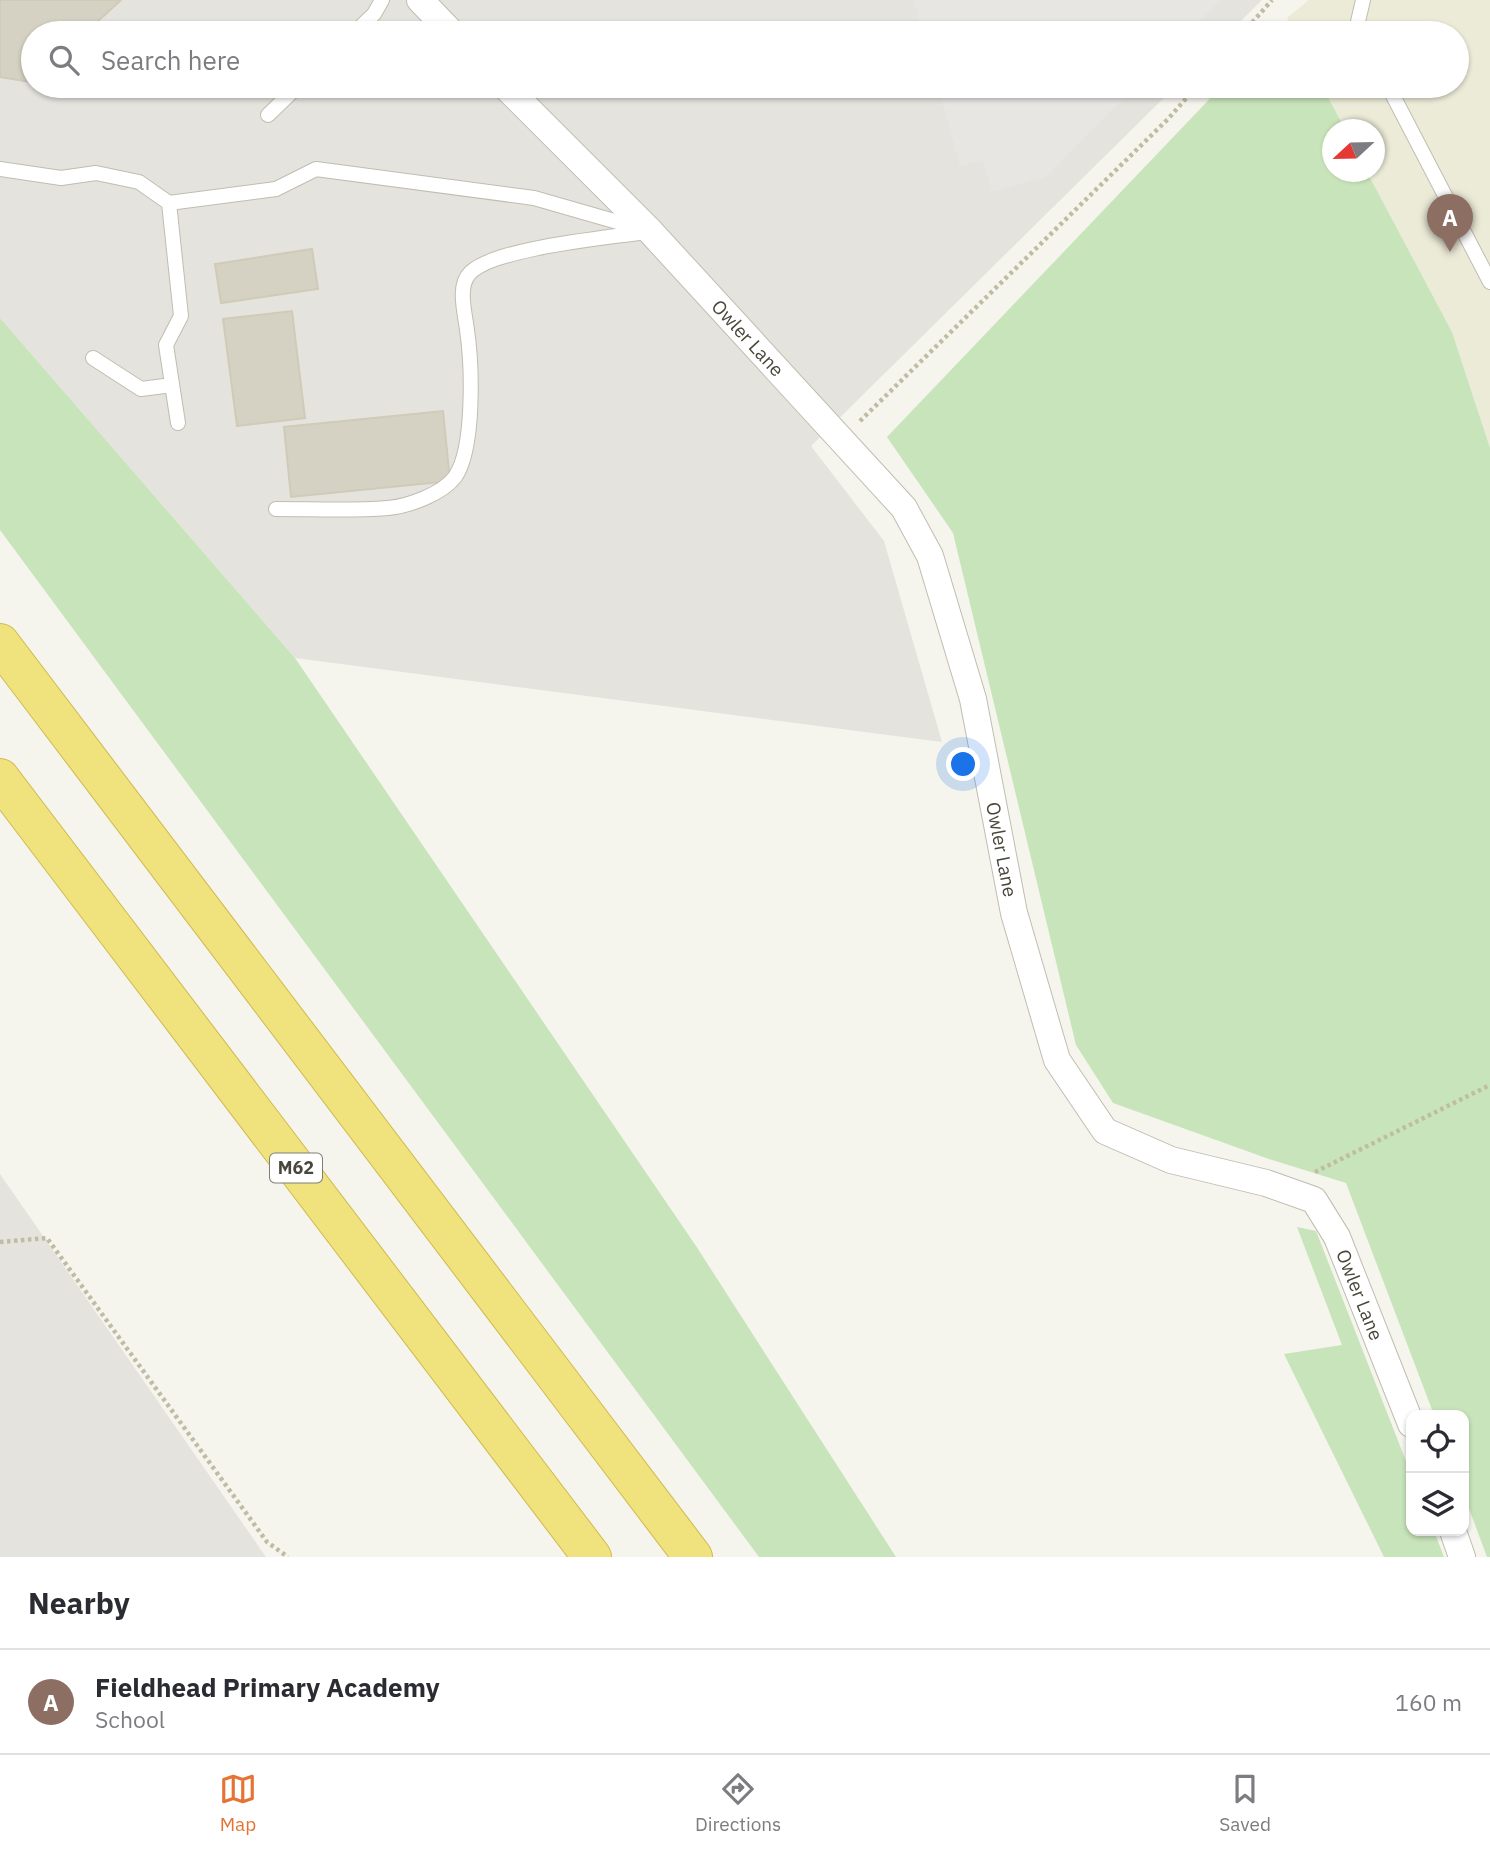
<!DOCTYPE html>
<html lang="en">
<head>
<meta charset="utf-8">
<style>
  :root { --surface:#fff; --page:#f7f7f7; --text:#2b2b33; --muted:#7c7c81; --line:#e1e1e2; --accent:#e57434 }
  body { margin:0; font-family:"IBM Plex Sans",sans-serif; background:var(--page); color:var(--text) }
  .controls { position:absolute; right:21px; bottom:21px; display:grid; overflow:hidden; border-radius:14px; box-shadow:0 2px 5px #0004 }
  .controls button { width:63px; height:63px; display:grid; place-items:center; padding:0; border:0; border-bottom:2px solid var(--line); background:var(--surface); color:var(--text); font:35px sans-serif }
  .compass { position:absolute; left:1322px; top:119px; width:63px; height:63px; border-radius:50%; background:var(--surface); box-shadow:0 2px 5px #0004; rotate:248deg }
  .you { position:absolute; left:964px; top:765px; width:24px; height:24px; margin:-18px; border:5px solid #fff; border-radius:50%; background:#1a73e8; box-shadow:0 0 0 10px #1a73e833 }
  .badge { display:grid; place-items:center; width:46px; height:46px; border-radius:50%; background:var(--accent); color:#fff; font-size:23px; font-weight:700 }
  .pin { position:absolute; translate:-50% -58px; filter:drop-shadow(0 2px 4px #0008) }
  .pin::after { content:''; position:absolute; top:37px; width:24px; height:21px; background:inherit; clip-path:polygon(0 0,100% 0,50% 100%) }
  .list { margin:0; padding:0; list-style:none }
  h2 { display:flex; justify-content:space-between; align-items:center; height:91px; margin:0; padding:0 28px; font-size:30px }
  h2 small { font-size:23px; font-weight:400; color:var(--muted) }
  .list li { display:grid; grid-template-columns:46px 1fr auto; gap:21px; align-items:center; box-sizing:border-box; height:105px; padding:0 28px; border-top:2px solid var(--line) }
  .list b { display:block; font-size:26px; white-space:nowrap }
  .list p { margin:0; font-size:23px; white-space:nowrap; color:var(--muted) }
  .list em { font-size:23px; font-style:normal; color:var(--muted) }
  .icon { flex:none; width:38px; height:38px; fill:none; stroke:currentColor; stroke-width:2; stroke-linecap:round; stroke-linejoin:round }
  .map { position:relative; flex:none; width:1490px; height:1557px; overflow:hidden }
  .search { position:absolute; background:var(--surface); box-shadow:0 2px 5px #0004; left:21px; right:21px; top:21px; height:77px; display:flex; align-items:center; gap:18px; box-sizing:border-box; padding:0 24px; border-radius:38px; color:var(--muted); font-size:26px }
  .sheet { height:196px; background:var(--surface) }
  nav { display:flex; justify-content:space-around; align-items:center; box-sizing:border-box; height:98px; border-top:2px solid var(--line); background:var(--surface); font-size:19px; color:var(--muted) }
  nav a { display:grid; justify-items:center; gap:4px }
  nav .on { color:var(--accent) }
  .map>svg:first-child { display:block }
  .industrial { fill:#e5e3de }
  .education { fill:#ecebd8 }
  .green { fill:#c8e4ba }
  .parking { fill:#e7e6e3 }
  .building { fill:#d5d2c3; stroke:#d0cbb7; stroke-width:2 }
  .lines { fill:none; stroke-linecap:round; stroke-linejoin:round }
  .service-casing { stroke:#c0bdb0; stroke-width:16 }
  .minor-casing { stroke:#c0bdb0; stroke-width:28 }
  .motorway-casing { stroke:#cfba4d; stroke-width:40 }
  .path { stroke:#c0bca3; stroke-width:4.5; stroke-dasharray:3.5 3.5; stroke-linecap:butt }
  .service { stroke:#fff; stroke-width:14 }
  .minor { stroke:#fff; stroke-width:26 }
  .motorway { stroke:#f0e27d; stroke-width:38 }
  .labels { text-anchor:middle; stroke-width:5; stroke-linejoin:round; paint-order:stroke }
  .shield { fill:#fff; stroke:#807e76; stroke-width:2 }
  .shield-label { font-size:18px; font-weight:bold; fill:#49463b }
  .street-label { font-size:19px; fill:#49463b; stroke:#fff }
</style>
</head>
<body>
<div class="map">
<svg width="1490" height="1557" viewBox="0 0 1490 1557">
  <rect width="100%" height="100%" fill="#f5f4ed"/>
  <g class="industrial">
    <polygon points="0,0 1262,0 1229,33 33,33 33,86 1176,86 811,446 884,541 942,742 295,658 0,318"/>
    <polygon points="0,1174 266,1557 0,1557"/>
  </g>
  <polygon class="education" points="1309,0 1490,0 1490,448 1452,332 1367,172 1374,172 1374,130 1345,129 1322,86 1457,86 1457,33 1295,33 1287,18"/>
  <g class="green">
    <polygon points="1222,86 1322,86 1345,129 1332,130 1332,172 1367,172 1452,332 1490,448 1490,1557 1487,1557 1464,1495 1464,1415 1434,1415 1346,1183 1269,1159 1113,1103 1076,1045 953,533 887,437"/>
    <polygon points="0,318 295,658 696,1246 896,1557 759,1557 0,530"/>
    <polygon points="1297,1227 1316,1231 1411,1474 1411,1531 1434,1531 1444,1557 1384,1557 1284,1354 1342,1345"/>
  </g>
  <g class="parking">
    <polygon points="914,0 1220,0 1187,33 923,33"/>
    <polygon points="938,86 1136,86 1046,177 992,192 983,160 960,166"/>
  </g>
  <g class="building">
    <polygon points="0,0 121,0 85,33 33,33 31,82 0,77"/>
    <polygon points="312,249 318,289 221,303 215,264"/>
    <polygon points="292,311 305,418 237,426 223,319"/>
    <polygon points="443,411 450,481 291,497 284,427"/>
  </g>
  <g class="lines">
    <defs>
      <g id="service">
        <polyline points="354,33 374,14 382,0"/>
        <polyline points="1361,33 1357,26 1363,0"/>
        <polyline points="1388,86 1490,282"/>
        <polyline points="268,115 298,86"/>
        <polyline points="0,169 61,178 96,173 139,182 169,203"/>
        <polyline points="93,358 141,389 172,385"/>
        <polyline points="178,423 166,345 181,316 169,203 276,189 316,169 534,198 642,229"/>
        <path d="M276 509C313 509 351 511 388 508 409 506 442 494 455 477 475 448 472 364 467 330 465 313 457 286 470 273 494 248 607 238 645 232"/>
      </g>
      <g id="minor">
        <polyline points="420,0 452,33"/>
        <path id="s1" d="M505 86 650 231 904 508 930 556 973 699 1014 913 1057 1060 1105 1131 1171 1160 1266 1183 1314 1200 1337 1237 1411 1424"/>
        <polyline points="1453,1531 1462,1557"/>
      </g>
      <g id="motorway">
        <polyline points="0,643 693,1557"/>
        <polyline points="0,778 592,1557"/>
      </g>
    </defs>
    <use href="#service" class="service-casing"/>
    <use href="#minor" class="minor-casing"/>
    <use href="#motorway" class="motorway-casing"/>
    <g class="path">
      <polyline points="1243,33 1272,0"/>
      <polyline points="860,421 1168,119 1197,86"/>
      <polyline points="1315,1172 1490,1085"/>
      <polyline points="0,1242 47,1238 267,1542 288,1557"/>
    </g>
    <use href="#service" class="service"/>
    <use href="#minor" class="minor"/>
    <use href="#motorway" class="motorway"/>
  </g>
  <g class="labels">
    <rect class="shield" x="270" y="1153.5" width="52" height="29" rx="5"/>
    <g class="shield-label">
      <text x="296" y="1174">M62</text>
    </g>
    <g class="street-label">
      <text dy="7" stroke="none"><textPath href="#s1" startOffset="350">Owler Lane</textPath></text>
      <text dy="7" stroke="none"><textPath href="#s1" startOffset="938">Owler Lane</textPath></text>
      <text dy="7" stroke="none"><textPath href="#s1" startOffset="1568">Owler Lane</textPath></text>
    </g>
  </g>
</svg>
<div class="controls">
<button><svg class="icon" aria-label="locate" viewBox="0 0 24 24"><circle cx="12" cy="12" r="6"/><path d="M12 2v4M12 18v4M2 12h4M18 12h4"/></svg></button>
<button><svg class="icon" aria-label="layers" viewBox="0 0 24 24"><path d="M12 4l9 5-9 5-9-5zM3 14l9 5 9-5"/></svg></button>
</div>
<svg class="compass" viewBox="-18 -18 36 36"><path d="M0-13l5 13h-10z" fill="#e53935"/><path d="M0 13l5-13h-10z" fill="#7c7c81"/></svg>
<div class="you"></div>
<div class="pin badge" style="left:1450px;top:252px;background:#8d6e63">A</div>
<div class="search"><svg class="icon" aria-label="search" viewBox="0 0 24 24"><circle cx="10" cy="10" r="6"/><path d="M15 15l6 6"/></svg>Search here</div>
</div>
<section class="sheet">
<h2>Nearby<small></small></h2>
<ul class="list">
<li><span class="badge" style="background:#8d6e63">A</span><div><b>Fieldhead Primary Academy</b><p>School</p></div><em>160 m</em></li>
</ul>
</section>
<nav>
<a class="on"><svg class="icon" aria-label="map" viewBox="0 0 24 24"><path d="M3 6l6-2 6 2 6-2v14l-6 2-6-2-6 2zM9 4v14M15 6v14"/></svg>Map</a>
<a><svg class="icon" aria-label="directions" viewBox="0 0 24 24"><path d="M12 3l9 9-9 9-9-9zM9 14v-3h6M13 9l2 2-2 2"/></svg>Directions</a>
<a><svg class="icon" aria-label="saved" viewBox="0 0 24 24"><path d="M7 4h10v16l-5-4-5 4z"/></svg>Saved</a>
</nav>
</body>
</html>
